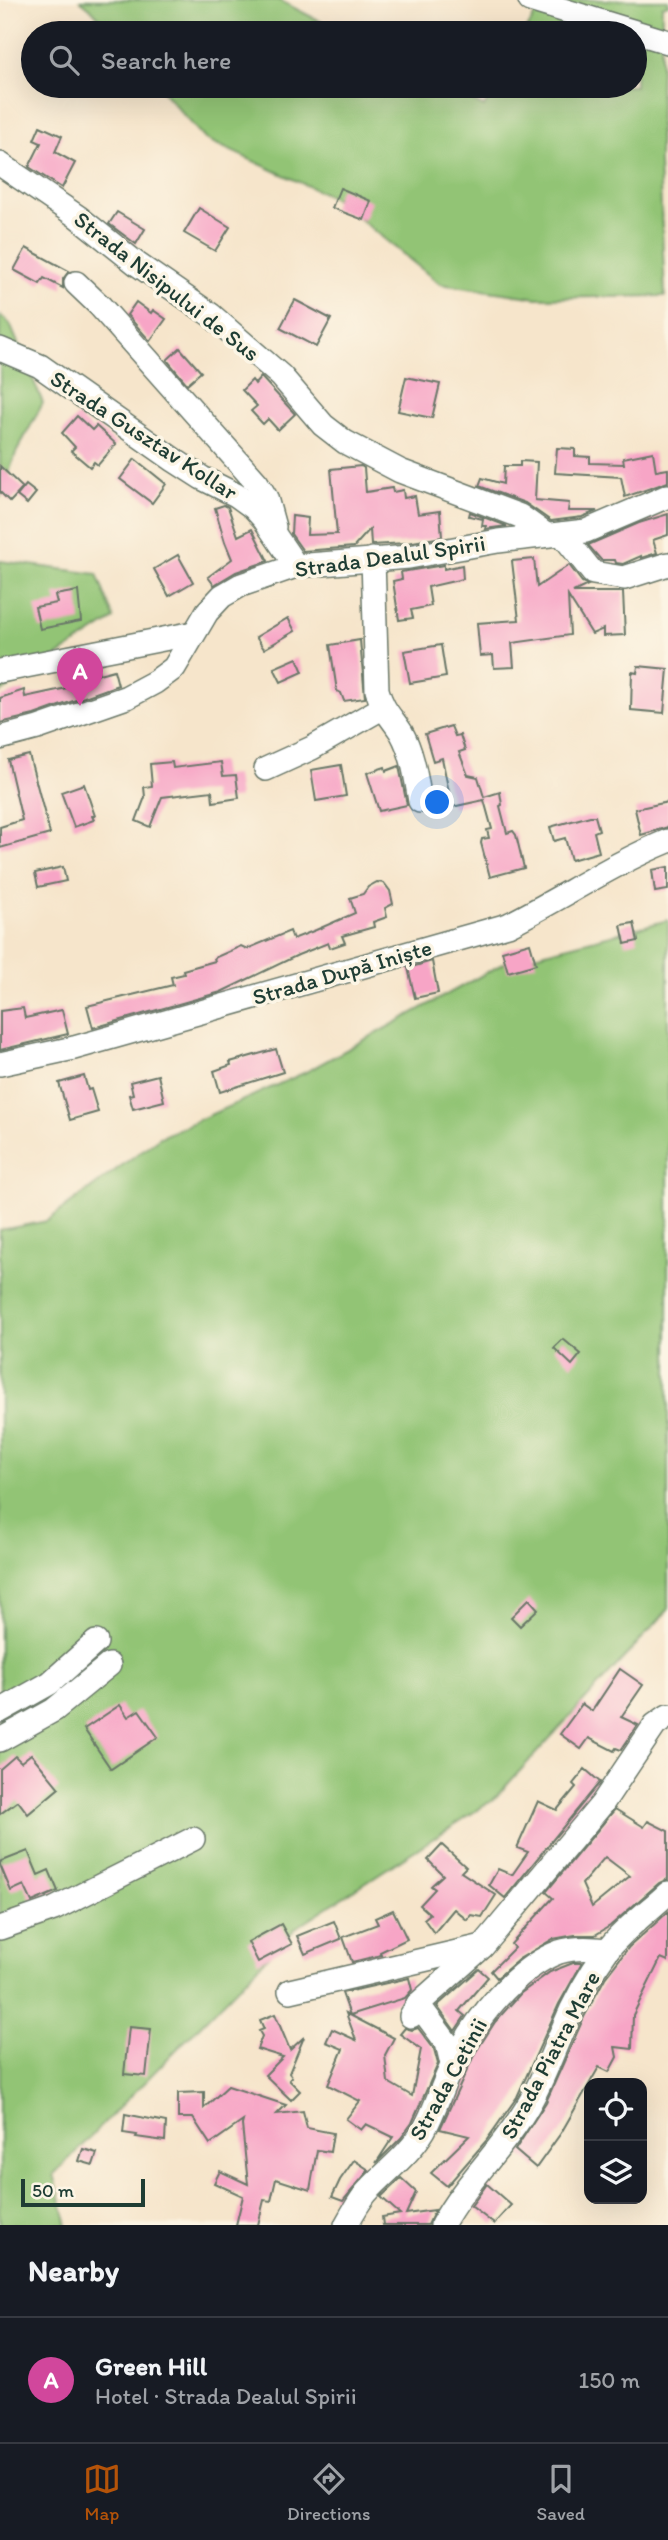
<!DOCTYPE html>
<html lang="en">
<head>
<meta charset="utf-8">
<style>
  :root { --surface:#171b24; --page:#242831; --text:#f1f3f6; --muted:#9ea1a6; --line:#363941; --accent:#b45309 }
  body { margin:0; font-family:Itim,sans-serif; background:var(--page); color:var(--text) }
  .controls { position:absolute; right:21px; bottom:21px; display:grid; overflow:hidden; border-radius:14px; box-shadow:0 7px 28px #0002 }
  .controls button { width:63px; height:63px; display:grid; place-items:center; padding:0; border:0; border-bottom:2px solid var(--line); background:var(--surface); color:var(--text); font:35px sans-serif }
  .scale { position:absolute; left:21px; bottom:18px; width:124px; box-sizing:border-box; padding-left:7px; border:4px solid #1f3d34; border-top:0; font-size:19px; line-height:24px; white-space:nowrap; color:#1f3d34; -webkit-text-stroke:5px #fcf5e5; paint-order:stroke }
  .you { position:absolute; left:438px; top:803px; width:24px; height:24px; margin:-18px; border:5px solid #fff; border-radius:50%; background:#1a73e8; box-shadow:0 0 0 10px #1a73e833 }
  .badge { display:grid; place-items:center; width:46px; height:46px; border-radius:50%; background:var(--accent); color:#fff; font-size:23px; font-weight:700 }
  .pin { position:absolute; translate:-50% -58px; filter:drop-shadow(0 2px 4px #0008) }
  .pin::after { content:''; position:absolute; top:37px; width:24px; height:21px; background:inherit; clip-path:polygon(0 0,100% 0,50% 100%) }
  .list { margin:0; padding:0; list-style:none }
  h2 { display:flex; justify-content:space-between; align-items:center; height:91px; margin:0; padding:0 28px; font-size:30px }
  h2 small { font-size:23px; font-weight:400; color:var(--muted) }
  .list li { display:grid; grid-template-columns:46px 1fr auto; gap:21px; align-items:center; box-sizing:border-box; height:126px; padding:0 28px; border-top:2px solid var(--line) }
  .list b { display:block; font-size:26px; white-space:nowrap }
  .list p { margin:0; font-size:23px; white-space:nowrap; color:var(--muted) }
  .list em { font-size:23px; font-style:normal; color:var(--muted) }
  .icon { flex:none; width:38px; height:38px; fill:none; stroke:currentColor; stroke-width:2; stroke-linecap:round; stroke-linejoin:round }
  .map { position:relative; flex:none; width:668px; height:2225px; overflow:hidden }
  .search { position:absolute; background:var(--surface); box-shadow:0 7px 28px #0002; left:21px; right:21px; top:21px; height:77px; display:flex; align-items:center; gap:18px; box-sizing:border-box; padding:0 24px; border-radius:38px; color:var(--muted); font-size:26px }
  .sheet { height:217px; background:var(--surface) }
  nav { display:flex; justify-content:space-around; align-items:center; box-sizing:border-box; height:98px; border-top:2px solid var(--line); background:var(--surface); font-size:19px; color:var(--muted) }
  nav a { display:grid; justify-items:center; gap:4px }
  nav .on { color:var(--accent) }
  .map>svg:first-child { display:block }
  .green { fill:#92c475; stroke:#588054; stroke-width:2 }
  .building { fill:#f7a5c6; fill-rule:evenodd }
  .lines { fill:none; stroke-linecap:round; stroke-linejoin:round }
  .minor-casing { stroke:#6a7869; stroke-width:26 }
  .minor { stroke:#fff; stroke-width:23 }
  .labels { text-anchor:middle; stroke-width:7; stroke-linejoin:round; paint-order:stroke }
  .street-label { font-size:23px; fill:#1f3d34; stroke:#fcf5e5 }
</style>
</head>
<body>
<div class="map">
<svg width="668" height="2225" viewBox="0 0 668 2225">
  <rect width="100%" height="100%" fill="#fcf5e5"/>
  <filter id="ink" filterUnits="userSpaceOnUse"><feTurbulence type="fractalNoise" baseFrequency=".0143" numOctaves="2"/><feDisplacementMap in="SourceGraphic" scale="14" xChannelSelector="R" yChannelSelector="G"/><feConvolveMatrix kernelMatrix="1 2 1 2 8 2 1 2 1" color-interpolation-filters="sRGB"/></filter>
  <filter id="wash" filterUnits="userSpaceOnUse"><feTurbulence type="fractalNoise" baseFrequency=".00686" numOctaves="4" result="noise"/><feDisplacementMap in="SourceGraphic" scale="28" xChannelSelector="R" yChannelSelector="G"/><feGaussianBlur stdDeviation="1.57" result="paint"/><feColorMatrix in="noise" values="0 0 0 0 0 0 0 0 0 0 0 0 0 0 0 0 0 1.4 0 .05"/><feComposite in="paint" operator="in"/></filter>
  <g filter="url(#wash)">
    <rect width="100%" height="100%" fill="#f6e5cb"/>
    <g class="green">
      <polygon points="80,0 279,0 343,33 113,33 90,8"/>
      <polygon points="528,0 668,0 668,4 662,6 659,162 665,296 537,298 440,284 334,198 205,139 158,86 443,86 484,107 496,86 635,86 635,33 525,33 539,8"/>
      <polygon points="0,315 10,324 43,403 16,453 0,498"/>
      <polygon points="0,561 97,574 114,619 0,693"/>
      <polygon points="668,920 668,1610 494,1799 297,1927 54,2174 67,2225 0,2225 0,1230 47,1221 160,1137 306,1072 504,963"/>
    </g>
    <g id="blocks">
      <g class="building">
        <polygon points="40,126 62,136 55,152 75,163 62,188 29,167 41,143 34,140"/>
        <polygon points="340,188 371,201 364,220 332,208"/>
        <polygon points="199,208 230,227 215,251 184,233"/>
        <polygon points="117,212 145,229 136,244 109,224"/>
        <polygon points="26,248 69,271 63,279 63,288 44,278 40,284 14,270"/>
        <polygon points="295,300 331,319 316,347 280,328"/>
        <polygon points="136,302 151,313 153,310 166,319 150,341 127,315"/>
        <polygon points="180,348 201,372 187,384 167,360"/>
        <polygon points="261,377 295,414 278,430 268,419 263,424 251,411 257,406 242,390 252,380 255,384"/>
        <polygon points="406,377 440,384 432,418 398,411"/>
        <polygon points="77,416 92,430 96,426 116,444 98,465 94,462 90,467 71,451 75,447 62,433"/>
        <polygon points="557,448 575,449 575,456 590,457 590,463 624,464 623,458 653,452 656,471 668,469 668,482 625,497 621,477 555,473"/>
        <polygon points="135,459 166,484 152,503 120,479"/>
        <polygon points="520,461 537,462 535,500 569,503 568,511 597,511 582,517 551,521 525,503 479,486 482,478 503,484 504,466 520,466"/>
        <polygon points="0,466 23,488 10,502 0,492"/>
        <polygon points="361,466 364,468 366,492 392,488 393,492 403,490 404,498 415,496 418,514 440,511 442,537 407,543 371,545 370,529 354,547 303,551 291,534 292,516 308,518 307,535 337,534 331,469"/>
        <polygon points="26,485 36,493 27,504 17,496"/>
        <polygon points="224,505 228,507 238,536 252,529 268,561 236,572 214,585 208,577 232,559 225,542 215,508"/>
        <polygon points="470,512 507,526 485,529 486,526 482,526 483,519 469,516"/>
        <polygon points="668,514 668,535 653,540 657,553 641,558 641,556 623,564 616,563 615,560 601,560 588,545 639,523"/>
        <polygon points="178,555 193,582 169,596 154,569"/>
        <polygon points="534,559 537,587 569,565 582,582 588,585 573,592 623,592 625,635 603,636 603,629 592,634 568,596 570,635 512,643 514,667 494,668 493,655 480,656 477,623 519,620 512,561"/>
        <polygon points="444,565 444,569 462,565 463,579 428,587 431,606 411,610 413,618 399,620 393,581 402,579 401,572"/>
        <polygon points="78,591 81,621 40,629 35,607 57,603 55,595"/>
        <polygon points="288,618 295,631 264,649 256,637"/>
        <polygon points="360,640 365,698 344,701 341,693 337,691 330,645"/>
        <polygon points="441,645 446,677 410,683 404,651"/>
        <polygon points="297,658 303,672 281,682 274,668"/>
        <polygon points="638,666 668,669 664,713 631,710 632,672 637,673"/>
        <polygon points="98,670 99,674 114,670 118,685 34,715 0,723 0,698 24,690 25,697 76,686 74,676"/>
        <polygon points="451,726 455,736 460,735 465,750 459,752 468,775 478,777 484,797 500,792 502,805 500,806 507,833 513,831 516,835 524,868 490,877 481,843 482,839 489,838 487,830 492,829 484,800 452,807 442,758 433,761 425,734"/>
        <polygon points="29,755 50,834 0,848 0,827 22,820 8,760"/>
        <polygon points="172,762 173,768 221,762 223,776 236,775 239,798 213,802 212,791 162,797 150,827 136,821 145,797 144,787 152,786 150,764"/>
        <polygon points="341,765 346,796 316,801 311,770"/>
        <polygon points="399,766 407,805 379,811 367,773 385,767 386,771"/>
        <polygon points="84,784 95,816 92,816 94,820 74,827 61,792"/>
        <polygon points="668,802 668,827 641,835 635,809"/>
        <polygon points="590,816 595,816 599,830 594,832 599,852 571,860 565,838 554,841 550,827"/>
        <polygon points="63,867 66,881 38,887 35,873"/>
        <polygon points="668,867 668,890 655,892 652,870"/>
        <polygon points="377,882 384,883 390,891 393,904 385,908 387,917 373,922 374,927 342,936 345,943 330,948 328,943 298,955 221,992 93,1028 87,1006 173,985 171,977 184,974 183,970 215,961 214,958 241,946 247,949 290,931 293,939 316,930 355,913 350,898 363,894 368,887"/>
        <polygon points="634,923 638,941 625,944 621,925"/>
        <polygon points="530,943 536,964 508,972 502,951"/>
        <polygon points="432,961 438,993 415,998 408,968"/>
        <polygon points="23,1008 25,1018 62,1010 68,1034 0,1050 0,1011"/>
        <polygon points="276,1049 283,1072 220,1092 214,1071 231,1065 230,1062"/>
        <polygon points="158,1075 164,1101 133,1109 129,1095 133,1094 130,1082"/>
        <polygon points="84,1076 88,1090 91,1089 98,1112 70,1120 59,1083"/>
        <polygon points="563,1339 581,1354 572,1365 554,1348"/>
        <polygon points="529,1599 538,1609 520,1626 511,1617"/>
        <polygon points="620,1669 643,1685 621,1717 638,1725 621,1750 616,1748 614,1751 589,1738 581,1749 560,1734 582,1704 592,1711"/>
        <polygon points="120,1705 128,1717 139,1710 158,1737 111,1769 84,1729"/>
        <polygon points="31,1754 59,1788 28,1814 18,1801 0,1814 0,1769 15,1756 21,1762"/>
        <polygon points="585,1769 600,1782 505,1898 489,1885 498,1869 512,1875 528,1852 517,1848 538,1801 557,1810 576,1787 573,1784"/>
        <path d="M615 1809 644 1827 648 1821 668 1831V1879L659 1883 610 1926 595 1935H575L553 1939 519 1959 497 1978 491 1971 514 1948 511 1944 553 1898 546 1892ZM605 1857 630 1876 592 1907 582 1884Z"/>
        <polygon points="442,1845 466,1867 461,1872 496,1895 482,1917 471,1915 467,1920 454,1909 434,1933 424,1919 430,1914 420,1905 435,1889 431,1886 443,1875 428,1860"/>
        <polygon points="28,1851 38,1875 49,1870 58,1891 32,1902 24,1885 11,1891 0,1865 0,1862"/>
        <polygon points="393,1910 407,1939 380,1952 381,1955 352,1962 343,1937 378,1924 375,1918"/>
        <polygon points="668,1912 668,1961 661,1958 633,2015 632,2049 615,2047 617,2057 609,2072 599,2067 561,2133 536,2168 515,2150 546,2102 584,2017 605,1978 629,1947"/>
        <polygon points="334,1921 341,1939 305,1954 297,1936"/>
        <polygon points="281,1924 292,1944 258,1962 248,1942"/>
        <polygon points="573,1963 582,1963 559,2004 517,2097 486,2141 447,2186 431,2173 469,2136 440,2129 475,2053 495,2022 521,1993 550,1972"/>
        <polygon points="479,1969 488,1977 459,2011 465,2016 455,2031 437,2006"/>
        <polygon points="409,1978 412,1990 405,1998 350,2015 342,1993"/>
        <polygon points="346,2013 394,2038 385,2055 388,2082 412,2096 421,2049 400,2034 405,2028 412,2030 418,2028 434,2049 438,2064 412,2123 401,2138 376,2163 393,2137 366,2124 361,2130 346,2119 360,2101 328,2085 343,2049 326,2042 332,2029 356,2040"/>
        <polygon points="275,2014 290,2050 304,2037 289,2073 292,2077 289,2080 300,2091 291,2100 265,2075 283,2057 257,2049 262,2036 259,2031 264,2029 260,2020"/>
        <polygon points="129,2027 151,2029 146,2076 124,2074"/>
        <polygon points="228,2086 286,2105 277,2114 303,2111 307,2128 333,2133 330,2152 317,2150 310,2190 276,2179 271,2201 264,2200 258,2225 236,2225 243,2196 214,2183 220,2171 248,2184 242,2125 243,2121 210,2144 193,2118 178,2118 178,2093 204,2092 204,2108"/>
        <polygon points="125,2114 166,2122 165,2141 136,2137 137,2135 123,2133"/>
        <polygon points="83,2149 97,2153 93,2165 79,2161"/>
        <polygon points="354,2160 369,2170 343,2201 332,2197 340,2180"/>
        <polygon points="401,2178 416,2192 406,2214 435,2210 428,2225 383,2225 382,2217 400,2214 381,2197"/>
        <polygon points="487,2184 511,2205 494,2224 471,2206"/>
      </g>
    </g>
  </g>
  <g filter="url(#ink)">
    <use href="#blocks" fill-opacity="0" stroke="#6a7869" stroke-width="2"/>
    <g class="lines">
      <defs>
        <g id="minor">
          <polyline points="530,0 668,42"/>
          <polyline points="0,164 78,217 137,264 211,315 281,376 323,425 345,442 400,471 520,516 545,534"/>
          <polyline points="76,283 100,306 257,483 266,498 274,527"/>
          <polyline points="0,349 40,366 174,460 202,478 236,495 254,508 264,519 296,566"/>
          <polyline points="562,534 593,573 624,578 668,564"/>
          <path d="M373 559 377 690C383 711 390 715 401 732 413 753 416 778 420 801"/>
          <polyline points="0,671 194,633"/>
          <polyline points="0,738 38,728 127,697 155,682 174,668 207,612 222,596 241,585 296,566 409,557 498,541 586,531 668,496"/>
          <polyline points="266,769 312,748 382,708"/>
          <path d="M0 1064 74 1048 508 925C562 898 612 864 668 841"/>
          <polyline points="0,1711 50,1683 96,1642"/>
          <polyline points="0,1740 54,1710 109,1665"/>
          <polyline points="0,1928 54,1909 193,1839"/>
          <polyline points="290,1991 483,1946 602,1804 655,1725 668,1716"/>
          <polyline points="418,2004 447,2043 452,2064"/>
          <polyline points="411,2016 418,2004 481,1948"/>
          <path d="M346 2225C352 2214 358 2203 366 2193 385 2172 409 2155 424 2130 436 2109 442 2084 454 2062 474 2021 515 1968 559 1952 574 1947 592 1948 607 1950"/>
          <path d="M442 2225C466 2181 504 2148 529 2104 543 2080 551 2056 562 2031 573 2004 589 1975 606 1952 620 1932 650 1910 668 1893"/>
        </g>
      </defs>
      <use href="#minor" class="minor-casing"/>
      <use href="#minor" class="minor"/>
    </g>
  </g>
  <g class="labels">
    <g class="street-label">
      <text transform="translate(167 286) rotate(38)" y="8">Strada Nisipului de Sus</text>
      <text transform="translate(144 435) rotate(33)" y="8">Strada Gusztav Kollar</text>
      <text transform="translate(390 556) rotate(-8)" y="8">Strada Dealul Spirii</text>
      <text transform="translate(342 972) rotate(-16)" y="8">Strada După Iniște</text>
      <text transform="translate(550 2055) rotate(-62)" y="8">Strada Piatra Mare</text>
      <text transform="translate(448 2079) rotate(-61)" y="8">Strada Cetinii</text>
    </g>
  </g>
</svg>
<div class="controls">
<button><svg class="icon" aria-label="locate" viewBox="0 0 24 24"><circle cx="12" cy="12" r="6"/><path d="M12 2v4M12 18v4M2 12h4M18 12h4"/></svg></button>
<button><svg class="icon" aria-label="layers" viewBox="0 0 24 24"><path d="M12 4l9 5-9 5-9-5zM3 14l9 5 9-5"/></svg></button>
</div>
<div class="scale">50 m</div>
<div class="you"></div>
<div class="pin badge" style="left:80px;top:706px;background:#d1479c">A</div>
<div class="search"><svg class="icon" aria-label="search" viewBox="0 0 24 24"><circle cx="10" cy="10" r="6"/><path d="M15 15l6 6"/></svg>Search here</div>
</div>
<section class="sheet">
<h2>Nearby<small></small></h2>
<ul class="list">
<li><span class="badge" style="background:#d1479c">A</span><div><b>Green Hill</b><p>Hotel · Strada Dealul Spirii</p></div><em>150 m</em></li>
</ul>
</section>
<nav>
<a class="on"><svg class="icon" aria-label="map" viewBox="0 0 24 24"><path d="M3 6l6-2 6 2 6-2v14l-6 2-6-2-6 2zM9 4v14M15 6v14"/></svg>Map</a>
<a><svg class="icon" aria-label="directions" viewBox="0 0 24 24"><path d="M12 3l9 9-9 9-9-9zM9 14v-3h6M13 9l2 2-2 2"/></svg>Directions</a>
<a><svg class="icon" aria-label="saved" viewBox="0 0 24 24"><path d="M7 4h10v16l-5-4-5 4z"/></svg>Saved</a>
</nav>
</body>
</html>
